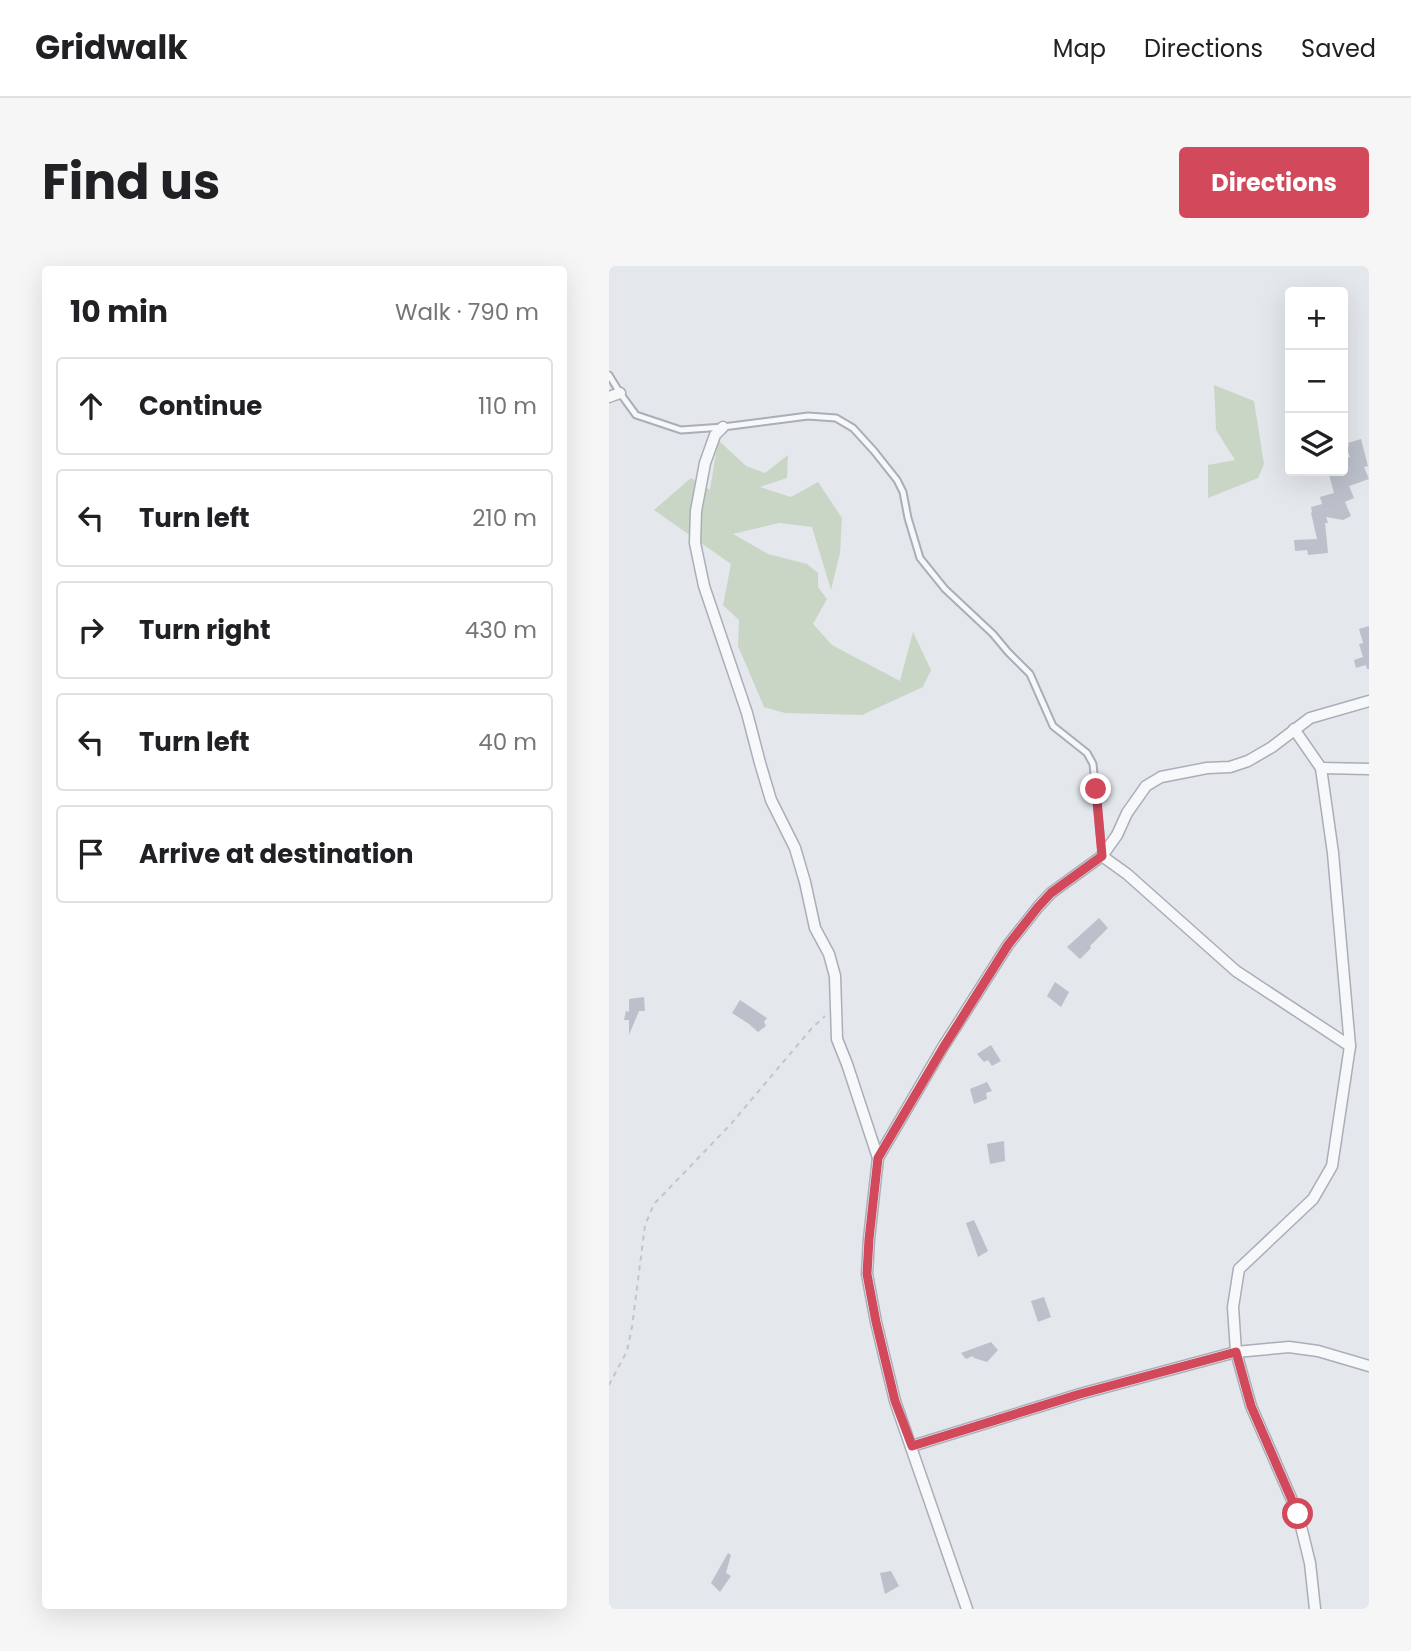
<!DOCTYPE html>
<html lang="en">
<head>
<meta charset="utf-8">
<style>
  :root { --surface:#fff; --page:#f6f6f6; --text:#202124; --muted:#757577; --line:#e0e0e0; --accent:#d1495b }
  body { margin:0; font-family:Poppins,sans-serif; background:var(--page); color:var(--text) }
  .controls { position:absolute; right:21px; top:21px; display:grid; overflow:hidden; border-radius:7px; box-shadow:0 7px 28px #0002 }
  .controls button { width:63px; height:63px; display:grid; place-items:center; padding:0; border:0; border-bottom:2px solid var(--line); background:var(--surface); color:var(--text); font:35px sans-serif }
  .stop { position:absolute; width:21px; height:21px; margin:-16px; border:5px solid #d1495b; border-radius:50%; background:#fff }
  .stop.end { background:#d1495b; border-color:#fff; box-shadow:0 2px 7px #0008 }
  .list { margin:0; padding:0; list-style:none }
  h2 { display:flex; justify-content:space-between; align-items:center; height:91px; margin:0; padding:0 28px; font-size:30px }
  h2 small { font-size:23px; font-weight:400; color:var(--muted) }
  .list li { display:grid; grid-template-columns:46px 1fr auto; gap:21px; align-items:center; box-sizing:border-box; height:98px; margin:0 14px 14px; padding:0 14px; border:2px solid var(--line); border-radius:7px }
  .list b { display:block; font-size:26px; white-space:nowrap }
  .list em { font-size:23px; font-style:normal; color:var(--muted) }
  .icon { flex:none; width:38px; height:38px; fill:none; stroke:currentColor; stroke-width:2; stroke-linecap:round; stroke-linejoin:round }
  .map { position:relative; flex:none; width:760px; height:1343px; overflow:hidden; border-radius:7px }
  header { display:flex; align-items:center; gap:42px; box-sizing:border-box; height:98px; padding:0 35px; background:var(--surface); border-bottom:2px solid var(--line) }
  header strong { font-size:33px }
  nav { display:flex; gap:38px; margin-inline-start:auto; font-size:24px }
  .intro { display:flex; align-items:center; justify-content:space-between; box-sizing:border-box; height:168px; padding:0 42px }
  h1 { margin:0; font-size:49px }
  .button { padding:18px 32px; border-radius:7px; background:var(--accent); color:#fff; font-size:24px; font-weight:700 }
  main { display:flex; gap:42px; padding:0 42px }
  aside { flex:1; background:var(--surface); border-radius:7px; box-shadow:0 7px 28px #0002 }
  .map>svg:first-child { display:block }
  .green { fill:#c9d6c5 }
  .building { fill:#bbc0ca }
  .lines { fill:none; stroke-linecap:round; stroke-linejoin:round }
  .lane-casing { stroke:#a9aeb7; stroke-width:9 }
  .street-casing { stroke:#a9aeb7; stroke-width:13 }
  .path { stroke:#c2c5cb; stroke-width:2; stroke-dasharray:5 5; stroke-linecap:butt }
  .lane { stroke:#f7f8fa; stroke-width:5 }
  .street { stroke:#f7f8fa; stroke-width:10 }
  .route { stroke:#d1495b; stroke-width:9 }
</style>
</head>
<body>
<header>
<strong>Gridwalk</strong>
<nav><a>Map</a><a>Directions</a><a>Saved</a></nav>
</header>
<div class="intro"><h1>Find us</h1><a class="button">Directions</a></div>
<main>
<aside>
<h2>10 min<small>Walk · 790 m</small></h2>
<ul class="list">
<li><svg class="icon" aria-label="ahead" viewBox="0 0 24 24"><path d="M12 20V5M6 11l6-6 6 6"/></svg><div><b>Continue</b></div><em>110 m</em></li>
<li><svg class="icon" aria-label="left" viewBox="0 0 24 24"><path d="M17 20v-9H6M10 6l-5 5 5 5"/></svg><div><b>Turn left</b></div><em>210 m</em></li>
<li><svg class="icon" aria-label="right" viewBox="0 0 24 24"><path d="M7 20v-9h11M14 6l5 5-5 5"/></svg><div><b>Turn right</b></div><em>430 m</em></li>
<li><svg class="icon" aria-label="left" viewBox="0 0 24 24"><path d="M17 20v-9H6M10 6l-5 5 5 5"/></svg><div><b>Turn left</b></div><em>40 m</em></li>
<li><svg class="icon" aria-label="arrive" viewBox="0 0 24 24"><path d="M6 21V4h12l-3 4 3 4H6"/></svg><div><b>Arrive at destination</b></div></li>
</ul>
</aside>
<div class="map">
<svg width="760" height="1343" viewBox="0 0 760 1343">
  <rect width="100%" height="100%" fill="#e4e7ec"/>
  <g class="green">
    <polygon points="605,119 645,135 655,198 649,212 599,232 599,199 626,194 607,164"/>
    <polygon points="109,174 137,200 156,207 179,189 178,212 151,221 182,231 209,216 233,252 231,287 222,324 203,261 170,257 124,268 159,288 198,298 209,307 209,321 218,333 204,358 223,379 291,415 304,366 322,404 314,421 253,449 176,447 155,441 129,380 130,354 114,339 122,298 45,244 82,212 101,224"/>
  </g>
  <g class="building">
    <polygon points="752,173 759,200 755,201 760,213 740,220 745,232 736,236 742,250 734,254 717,251 719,257 716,257 719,287 699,289 698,284 686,285 685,274 708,273 702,247 703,246 702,241 713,238 711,231 725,227 719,205 738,205 735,193 741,191 737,181 740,180 739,177"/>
    <polygon points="760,360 760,403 758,403 757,399 747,402 745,394 754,391 750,378 754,377 750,363"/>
    <polygon points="490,652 499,662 481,680 482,682 471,693 458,681"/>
    <polygon points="446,716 460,726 452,741 438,730"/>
    <polygon points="35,731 36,745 30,745 20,769 20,754 15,754 17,745 20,746 20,733"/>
    <polygon points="131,734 158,752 155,756 157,760 149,766 140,758 123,747"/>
    <polygon points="382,779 392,795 383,800 379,794 375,796 368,788"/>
    <polygon points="378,816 383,825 377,827 378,833 365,838 361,823"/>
    <polygon points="395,875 396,895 381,898 378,878"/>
    <polygon points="365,954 379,985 369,991 357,957"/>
    <polygon points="435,1031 442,1051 429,1056 422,1035"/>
    <polygon points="382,1076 389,1084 378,1096 365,1092 364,1090 357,1093 352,1087"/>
    <polygon points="119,1287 122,1289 117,1307 122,1310 111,1326 102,1317"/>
    <polygon points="282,1305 290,1320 276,1328 271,1307"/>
  </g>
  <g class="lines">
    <defs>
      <polyline id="lane" points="0,109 11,127 27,149 72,164 114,161 199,150 227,152 244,162 265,185 288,214 294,226 299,252 311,292 336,323 384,368 399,386 421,408 444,460 478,487 484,498 493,587"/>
      <g id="street">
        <polyline points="0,131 11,127"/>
        <polyline points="114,161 106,169 96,197 87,245 86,277 95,320 138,447 151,497 162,534 186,582 196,616 206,662 220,688 226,710 228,773 238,798 269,892"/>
        <polyline points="685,463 712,502 724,587 741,780 723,900 704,933 630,1003 624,1041 627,1086 642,1140 689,1248 701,1297 706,1343"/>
        <polyline points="712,502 760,503"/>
        <polyline points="493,590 518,608 627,705 741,780"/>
        <polyline points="303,1180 471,1128 627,1086 680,1081 709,1085 760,1100"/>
        <polyline points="358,1343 286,1135 267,1056 258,1008 260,973 269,892 334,781 399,679 429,641 442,627 493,590 508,569 518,547 537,520 552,511 598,502 621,501 639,495 663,481 701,452 760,435"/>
      </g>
    </defs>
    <use href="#lane" class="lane-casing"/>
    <use href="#street" class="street-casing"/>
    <polyline class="path" points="0,1119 18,1085 23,1061 36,959 45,938 121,859 203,762 216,750"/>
    <use href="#lane" class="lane"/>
    <use href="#street" class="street"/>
  </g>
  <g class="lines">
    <polyline class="route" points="487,523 493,590 442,627 429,641 399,679 334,782 269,892 260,973 258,1008 267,1056 286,1135 303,1180 471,1128 627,1086 642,1140 689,1248"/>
  </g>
</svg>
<div class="controls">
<button>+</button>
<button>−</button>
<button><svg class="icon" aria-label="layers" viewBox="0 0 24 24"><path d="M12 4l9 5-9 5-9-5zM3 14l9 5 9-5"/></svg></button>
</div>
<div class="stop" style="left:689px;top:1248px"></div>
<div class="stop end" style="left:487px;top:523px"></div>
</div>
</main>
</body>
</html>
